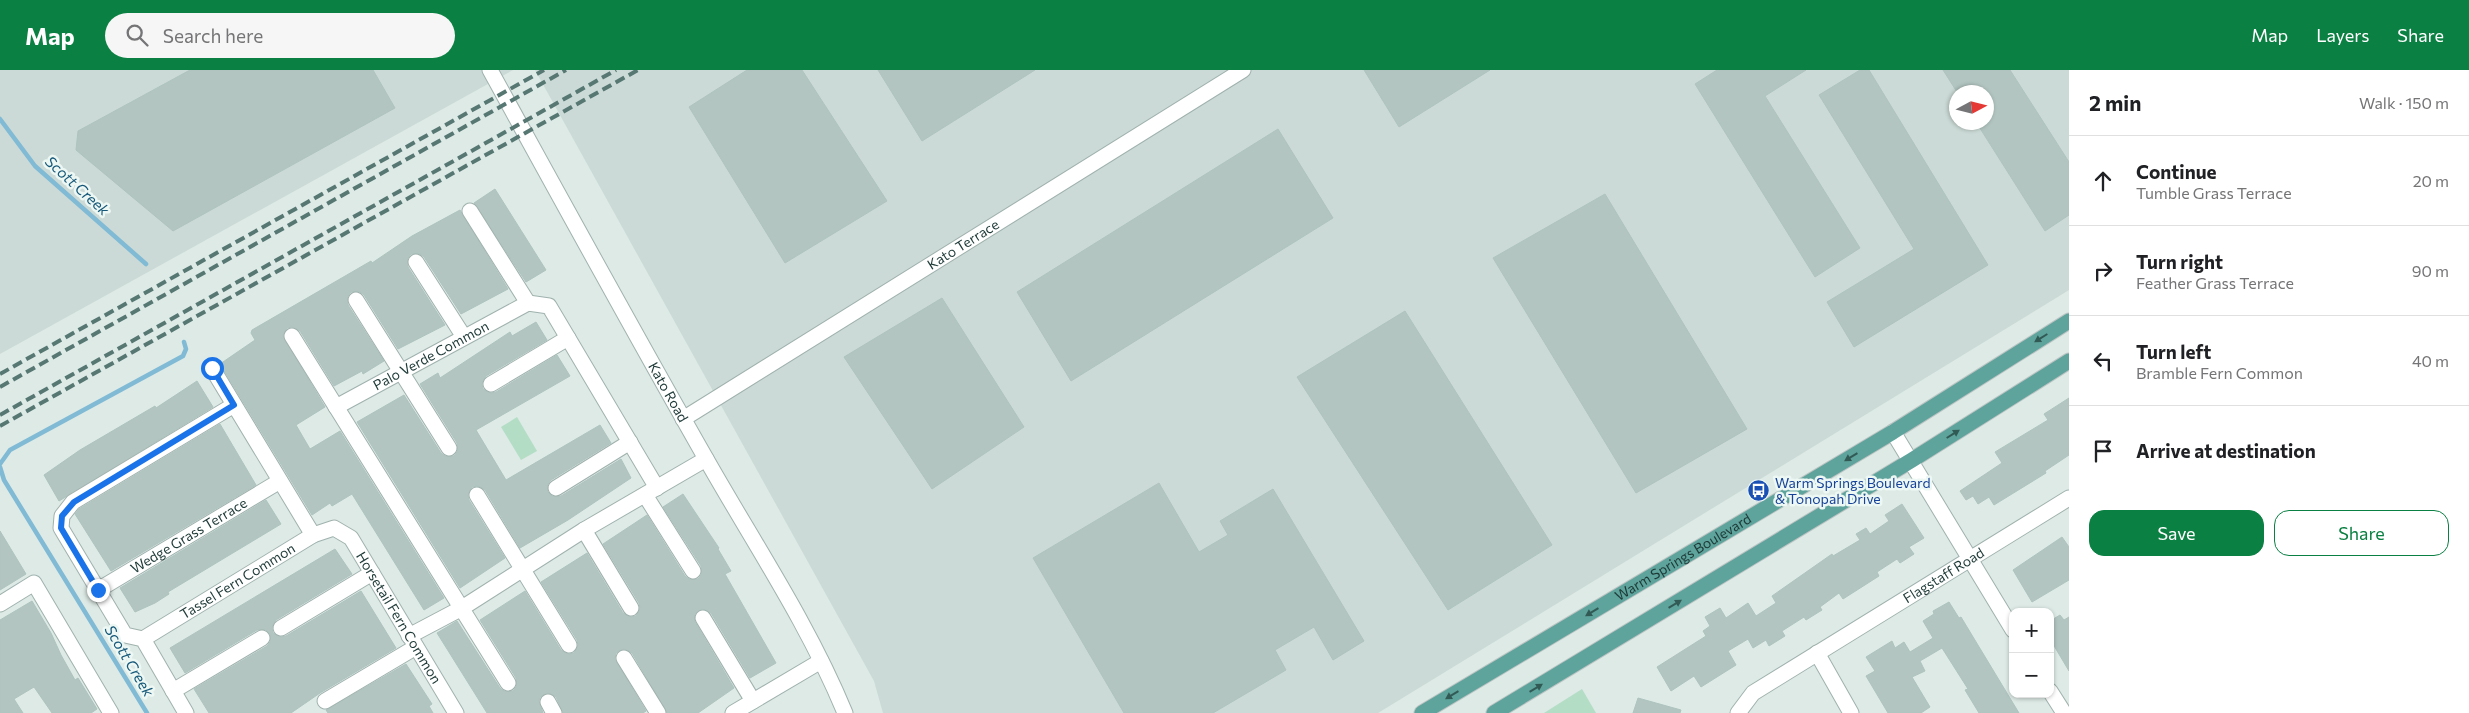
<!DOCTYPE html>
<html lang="en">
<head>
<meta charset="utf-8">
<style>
  :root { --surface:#fff; --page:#f6f6f6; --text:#202124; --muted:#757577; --line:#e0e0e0; --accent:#0b8043 }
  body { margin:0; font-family:Commissioner,sans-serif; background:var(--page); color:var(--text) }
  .controls { position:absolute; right:15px; bottom:15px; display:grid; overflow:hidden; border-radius:10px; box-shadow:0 1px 4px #0004 }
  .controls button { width:45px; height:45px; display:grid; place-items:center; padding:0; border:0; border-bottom:1px solid var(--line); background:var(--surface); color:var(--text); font:25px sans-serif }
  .compass { position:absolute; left:1949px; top:15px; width:45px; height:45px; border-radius:50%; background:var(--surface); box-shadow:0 1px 4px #0004; rotate:83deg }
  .stop { position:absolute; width:15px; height:15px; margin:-11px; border:4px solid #1a73e8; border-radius:50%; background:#fff }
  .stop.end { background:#1a73e8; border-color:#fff; box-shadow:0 1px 5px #0008 }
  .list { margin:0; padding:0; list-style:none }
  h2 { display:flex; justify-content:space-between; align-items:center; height:65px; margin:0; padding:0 20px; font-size:21px }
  h2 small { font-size:16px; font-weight:400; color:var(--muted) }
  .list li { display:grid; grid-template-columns:32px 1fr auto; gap:15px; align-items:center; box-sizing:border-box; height:90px; padding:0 20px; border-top:1px solid var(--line) }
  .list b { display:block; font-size:19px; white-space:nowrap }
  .list p { margin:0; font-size:16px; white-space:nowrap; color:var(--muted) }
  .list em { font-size:16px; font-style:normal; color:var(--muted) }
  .actions { display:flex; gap:10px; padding:15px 20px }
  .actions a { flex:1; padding:11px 0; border:1px solid var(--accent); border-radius:15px; text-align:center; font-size:18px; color:var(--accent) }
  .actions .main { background:var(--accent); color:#fff }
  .icon { flex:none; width:28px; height:28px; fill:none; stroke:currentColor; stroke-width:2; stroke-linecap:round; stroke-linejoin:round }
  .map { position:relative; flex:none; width:2069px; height:643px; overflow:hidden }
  header { display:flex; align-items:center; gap:30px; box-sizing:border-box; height:70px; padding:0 25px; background:var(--accent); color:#fff }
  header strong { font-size:24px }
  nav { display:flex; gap:28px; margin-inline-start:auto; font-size:18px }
  .search { width:350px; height:45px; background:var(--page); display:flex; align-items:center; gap:12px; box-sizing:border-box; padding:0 18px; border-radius:28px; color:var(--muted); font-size:19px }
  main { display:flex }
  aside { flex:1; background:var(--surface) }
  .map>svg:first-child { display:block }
  .built { fill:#cbdad6; fill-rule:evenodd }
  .green { fill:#b4ddc6 }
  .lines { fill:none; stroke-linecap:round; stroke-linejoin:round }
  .stream { stroke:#80bad4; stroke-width:4.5 }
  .building { fill:#b2c5c0; stroke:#afc4bf }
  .minor-casing { stroke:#a0b2ae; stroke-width:17 }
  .tertiary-casing { stroke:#a0b2ae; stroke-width:17 }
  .primary-casing { stroke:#bcc4c3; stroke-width:17 }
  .minor { stroke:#fff; stroke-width:15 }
  .tertiary { stroke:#fff; stroke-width:15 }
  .primary { stroke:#5ea39c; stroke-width:15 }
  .rail { stroke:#577773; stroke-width:4; stroke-dasharray:10 5; stroke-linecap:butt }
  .oneway { fill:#315a55 }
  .route { stroke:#1a73e8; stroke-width:6 }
  .labels { text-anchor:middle; stroke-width:5; stroke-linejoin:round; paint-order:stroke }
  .street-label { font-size:14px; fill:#1e3a37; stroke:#edf7f3 }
  .transit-label { font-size:14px; fill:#164399; stroke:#edf7f3; text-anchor:start }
  .water-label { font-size:15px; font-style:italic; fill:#155879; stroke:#edf7f3 }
</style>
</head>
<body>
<header>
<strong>Map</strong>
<div class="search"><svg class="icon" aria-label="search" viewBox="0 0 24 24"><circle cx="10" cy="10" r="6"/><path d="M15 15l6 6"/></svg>Search here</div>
<nav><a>Map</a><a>Layers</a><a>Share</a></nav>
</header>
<main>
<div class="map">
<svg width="2069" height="643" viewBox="0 0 2069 643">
  <rect width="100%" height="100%" fill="#ddeae6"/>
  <g class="built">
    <polygon points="0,0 513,0 0,284"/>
    <path d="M535 0H2069V220L1378 643H883L874 611ZM1956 22H1986V52H1956Z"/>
  </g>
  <g class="green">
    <polygon points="517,347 537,381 521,390 501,357"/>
    <polygon points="1582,619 1596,643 1544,643"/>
  </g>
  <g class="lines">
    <g class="stream">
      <polyline points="0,49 35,96 146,194"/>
      <polyline points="0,394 10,380 183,286 186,279 184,272"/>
      <polyline points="0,397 4,410 147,643"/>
    </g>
  </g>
  <g class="building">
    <polygon points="190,0 373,0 395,38 173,161 76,80 78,61"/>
    <polygon points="747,0 802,0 887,131 785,193 689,37"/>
    <polygon points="878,0 1035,0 922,71"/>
    <polygon points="1364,0 1490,0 1399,57"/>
    <polygon points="1717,0 1806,0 1765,26 1860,178 1815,207 1695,14"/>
    <polygon points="1860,0 1869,0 1988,195 1854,277 1827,232 1914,179 1819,25"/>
    <polygon points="1943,0 2010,0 2069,92 2069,145 2045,161 1976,52 1986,52 1986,22 1957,22"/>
    <polygon points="1278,59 1333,148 1071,311 1017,222"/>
    <polygon points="495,119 546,200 526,212 474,133"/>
    <polygon points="1605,124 1747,359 1636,423 1493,188"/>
    <polygon points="460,140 508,219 461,244 424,187 420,184 411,184 408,188 408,197 445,255 398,279 364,225 360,222 351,222 348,226 348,235 384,291 363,304 362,301 334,316 300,261 292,257 287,258 283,266 325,337 296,355 310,379 340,361 444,528 424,540 352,424 332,436 330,433 312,445 220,294 255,270 251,263 252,260 371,191 372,193 412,166"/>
    <polygon points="942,228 1024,357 932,419 844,287"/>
    <polygon points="1405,241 1552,475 1448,540 1297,307"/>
    <polygon points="536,252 547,270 486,306 482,314 483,319 491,323 496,322 557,285 570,306 476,360 506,410 600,355 611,373 551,410 548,414 548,422 552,426 561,426 621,389 631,408 568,450 520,478 485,420 477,416 472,417 468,425 469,430 505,488 460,518 357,352 404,325 441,383 445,386 454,386 457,382 457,373 420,314 438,303 440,308 510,262 512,266"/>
    <polygon points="197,311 213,337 59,431 44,405 80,380 155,336 156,338"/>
    <polygon points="2069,328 2069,385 2045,401 2046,403 1994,435 1989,427 1978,434 1973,426 1966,430 1960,421 2002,393 1995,382 2048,350 2044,344"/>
    <polygon points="220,354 256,415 111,501 75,444 79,439"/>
    <polygon points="1159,413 1199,482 1228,465 1220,451 1273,419 1364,571 1333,590 1314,557 1275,580 1286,600 1213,643 1124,643 1033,488"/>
    <polygon points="683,424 719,478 718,479 731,501 725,504 776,593 750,608 711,543 702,539 695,544 695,552 734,618 698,643 667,643 632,583 624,579 616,583 615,589 646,641 643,643 563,643 556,627 548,623 540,627 539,631 543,643 487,643 437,563 457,551 500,618 504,621 513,621 516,617 516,608 480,550 525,521 561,580 569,584 574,583 578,575 577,570 541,512 587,483 623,543 631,547 636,546 640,538 639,533 603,474 647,445 685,506 689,509 698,509 701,505 701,496 663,437"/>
    <polygon points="266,430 281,454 168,522 169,524 155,533 135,542 120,518"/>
    <polygon points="1902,434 1924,468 1909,477 1914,484 1900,493 1897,489 1877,502 1879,506 1843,529 1839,523 1820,537 1822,540 1806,550 1804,547 1782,561 1785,566 1769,576 1766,570 1753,578 1748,569 1728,581 1736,595 1701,617 1694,606 1671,621 1657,597 1706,566 1703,561 1710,556 1705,547 1720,538 1726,548 1748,533 1756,546 1776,533 1772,526 1832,484 1833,486 1860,470 1856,464 1866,458 1870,464 1889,451 1885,445"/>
    <polygon points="0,461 26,504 0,520"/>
    <polygon points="2062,467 2069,477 2069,510 2032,532 2013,500"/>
    <polygon points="335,479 352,504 276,550 272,558 273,563 281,567 286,566 361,521 396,578 320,623 291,643 209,643 194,619 267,576 270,572 270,564 266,560 257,560 185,603 170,578"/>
    <polygon points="32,531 51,563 61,585 75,610 78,608 97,639 91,643 52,643 34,617 14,629 23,643 0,643 0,550"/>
    <polygon points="1949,532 1959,548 1961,547 2019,643 1979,643 1965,620 1968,619 1942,578 1920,591 1925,601 1912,607 1930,637 1921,643 1888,643 1866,606 1875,601 1866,587 1892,571 1895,578 1904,572 1910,582 1933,568 1923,551 1934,544 1933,541"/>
    <polygon points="2060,545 2064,550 2069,547 2069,601 2050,569 2050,551"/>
    <polygon points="406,594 432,634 429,636 433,643 328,643 326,640"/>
    <polygon points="1638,628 1681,640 1680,643 1633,643"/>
  </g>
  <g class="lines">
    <defs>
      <g id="minor">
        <polyline points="470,141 528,233"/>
        <polyline points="416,192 464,267"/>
        <polyline points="356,230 449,378"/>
        <polyline points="292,266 508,613"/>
        <polyline points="212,298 313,465"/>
        <polyline points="491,314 568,268"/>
        <path id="s1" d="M336 337 528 233 549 236 657 418"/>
        <path id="s2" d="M683 349 1243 0"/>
        <polyline points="1893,362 2013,560"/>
        <polyline points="556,418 630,372"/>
        <polyline points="477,425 569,575"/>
        <polyline points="645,425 693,501"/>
        <polyline points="584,460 631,538"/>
        <path id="s3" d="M98 520 280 411"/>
        <polyline points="0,534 34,513 111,643"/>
        <polyline points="703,548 753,631"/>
        <polyline points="281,558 372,503"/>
        <polyline points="409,566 462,538 584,460 706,389"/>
        <path id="s4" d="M143 569 313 465 334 458 351 468 456 643"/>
        <polyline points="1817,583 1851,643"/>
        <polyline points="624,588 658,643"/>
        <polyline points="173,621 262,568"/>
        <polyline points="2050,621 2064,643"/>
        <polyline points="325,631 416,577"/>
        <polyline points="548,632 554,643"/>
        <polyline points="186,643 143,569 125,565 61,458 62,446 73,432 234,335"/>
        <polyline points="733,643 821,591"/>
        <path id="s5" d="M1738 643 1753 623 2069 428"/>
      </g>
      <g id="tertiary">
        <path id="s6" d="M490 0C561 129 632 259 705 387 753 472 808 553 845 643"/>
      </g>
      <g id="primary">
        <path id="s7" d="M1422 643 1893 362 2069 251"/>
        <polyline points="1494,643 1912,390 2069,291"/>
      </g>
    </defs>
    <use href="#minor" class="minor-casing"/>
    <use href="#tertiary" class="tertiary-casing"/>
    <use href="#primary" class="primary-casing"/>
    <use href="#minor" class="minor"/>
    <use href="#tertiary" class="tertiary"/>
    <use href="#primary" class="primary"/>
    <g class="rail">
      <polyline points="0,304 544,0"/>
      <polyline points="0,317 566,0"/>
      <polyline points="0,345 616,0"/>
      <polyline points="0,356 638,0"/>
    </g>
  </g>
  <defs><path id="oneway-solid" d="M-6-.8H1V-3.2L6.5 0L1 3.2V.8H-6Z" transform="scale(1.25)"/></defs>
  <g class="oneway">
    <use href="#oneway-solid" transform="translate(2041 268) rotate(148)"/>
    <use href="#oneway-solid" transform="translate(1953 364) rotate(-32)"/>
    <use href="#oneway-solid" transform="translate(1851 387) rotate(149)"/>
    <use href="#oneway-solid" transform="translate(1675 534) rotate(-31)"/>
    <use href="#oneway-solid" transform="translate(1592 542) rotate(149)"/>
    <use href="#oneway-solid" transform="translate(1536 618) rotate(-31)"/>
    <use href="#oneway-solid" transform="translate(1452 625) rotate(149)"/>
  </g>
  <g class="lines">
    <polyline class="route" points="98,520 61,458 62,446 74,432 234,335 212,298"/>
  </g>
  <defs>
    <symbol id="bus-disc" viewBox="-11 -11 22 22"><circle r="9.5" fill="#1a4fb4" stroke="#edf7f3"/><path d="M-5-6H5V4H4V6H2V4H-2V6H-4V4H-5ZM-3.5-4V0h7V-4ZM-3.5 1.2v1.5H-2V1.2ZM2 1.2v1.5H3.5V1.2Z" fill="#fff"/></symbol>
  </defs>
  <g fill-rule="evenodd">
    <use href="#bus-disc" x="1746" y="408" width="25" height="25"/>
  </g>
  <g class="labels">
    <g class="street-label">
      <text dy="5" stroke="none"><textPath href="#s2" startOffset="330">Kato Terrace</textPath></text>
      <text dy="5" stroke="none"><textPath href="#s1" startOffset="108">Palo Verde Common</textPath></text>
      <text dy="5" stroke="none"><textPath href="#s6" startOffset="368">Kato Road</textPath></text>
      <text dy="5" stroke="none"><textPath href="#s3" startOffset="106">Wedge Grass Terrace</textPath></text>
      <text dy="5" stroke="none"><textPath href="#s7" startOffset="304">Warm Springs Boulevard</textPath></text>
      <text dy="5" stroke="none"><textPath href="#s5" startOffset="249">Flagstaff Road</textPath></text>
      <text dy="5" stroke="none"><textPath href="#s4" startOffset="111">Tassel Fern Common</textPath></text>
      <text dy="5" stroke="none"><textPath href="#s4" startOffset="334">Horsetail Fern Common</textPath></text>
    </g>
    <g class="transit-label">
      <text x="1775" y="418">Warm Springs Boulevard<tspan x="1775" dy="16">&amp; Tonopah Drive</tspan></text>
    </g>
    <g class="water-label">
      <text transform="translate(77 116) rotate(42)" y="5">Scott Creek</text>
      <text transform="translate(129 591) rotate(59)" y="5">Scott Creek</text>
    </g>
  </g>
</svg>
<div class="controls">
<button>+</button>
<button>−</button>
</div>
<svg class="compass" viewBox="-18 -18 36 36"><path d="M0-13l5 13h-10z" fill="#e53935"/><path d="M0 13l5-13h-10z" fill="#757577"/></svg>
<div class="stop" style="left:212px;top:298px"></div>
<div class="stop end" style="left:98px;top:520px"></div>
</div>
<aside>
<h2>2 min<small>Walk · 150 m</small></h2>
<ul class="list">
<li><svg class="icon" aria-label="ahead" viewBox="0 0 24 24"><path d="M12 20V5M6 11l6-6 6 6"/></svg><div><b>Continue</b><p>Tumble Grass Terrace</p></div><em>20 m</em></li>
<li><svg class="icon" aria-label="right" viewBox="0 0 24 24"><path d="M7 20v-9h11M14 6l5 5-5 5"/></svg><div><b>Turn right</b><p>Feather Grass Terrace</p></div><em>90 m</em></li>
<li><svg class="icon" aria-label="left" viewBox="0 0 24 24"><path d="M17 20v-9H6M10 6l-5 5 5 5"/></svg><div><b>Turn left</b><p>Bramble Fern Common</p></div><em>40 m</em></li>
<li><svg class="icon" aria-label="arrive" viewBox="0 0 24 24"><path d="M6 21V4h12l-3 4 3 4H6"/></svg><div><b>Arrive at destination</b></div></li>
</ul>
<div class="actions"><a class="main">Save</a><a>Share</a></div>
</aside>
</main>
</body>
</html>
